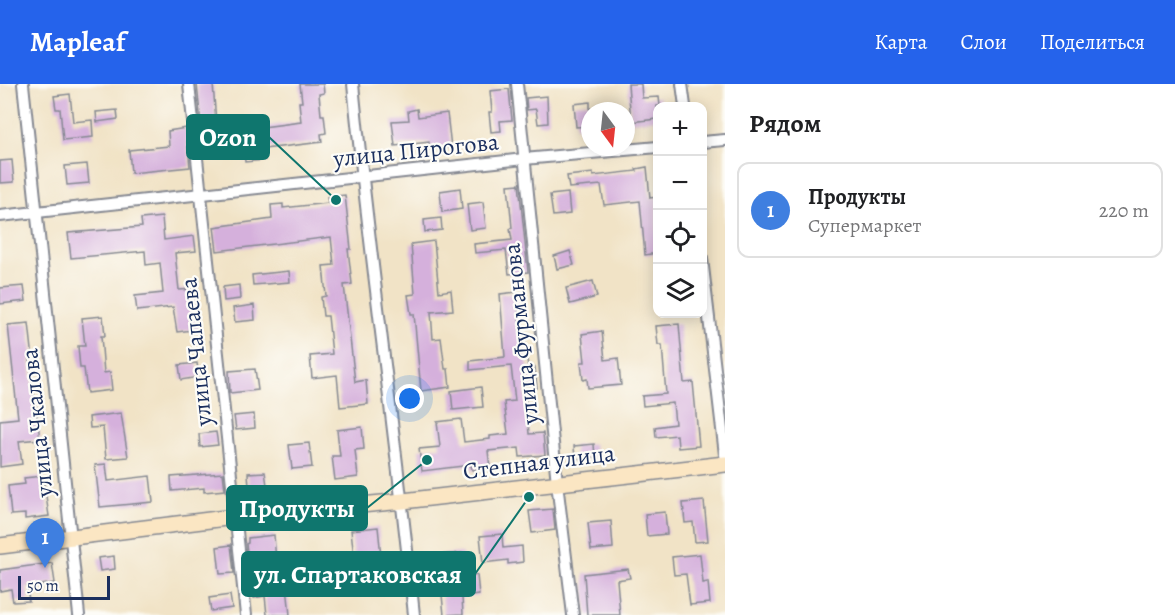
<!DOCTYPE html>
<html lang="ru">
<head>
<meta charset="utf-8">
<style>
  :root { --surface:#fff; --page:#f6f6f6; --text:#202124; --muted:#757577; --line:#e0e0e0; --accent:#2563eb }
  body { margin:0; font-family:Alegreya,serif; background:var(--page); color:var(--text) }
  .controls { position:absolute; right:18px; top:18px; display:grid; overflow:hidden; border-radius:12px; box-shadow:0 3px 15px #0003 }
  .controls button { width:54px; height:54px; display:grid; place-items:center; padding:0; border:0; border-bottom:2px solid var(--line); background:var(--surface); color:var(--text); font:30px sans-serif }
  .compass { position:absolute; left:581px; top:18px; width:54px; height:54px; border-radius:50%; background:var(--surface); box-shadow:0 3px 15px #0003; rotate:165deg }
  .scale { position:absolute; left:18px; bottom:15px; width:92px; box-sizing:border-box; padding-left:6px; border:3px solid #1b2f5e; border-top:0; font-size:16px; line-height:21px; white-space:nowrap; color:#1b2f5e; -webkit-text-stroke:4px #fdfcf7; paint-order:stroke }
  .you { position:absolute; left:410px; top:315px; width:21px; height:21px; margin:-15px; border:4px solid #fff; border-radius:50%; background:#1a73e8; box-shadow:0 0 0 9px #1a73e833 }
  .badge { display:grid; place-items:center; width:39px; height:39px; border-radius:50%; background:var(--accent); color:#fff; font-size:20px; font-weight:700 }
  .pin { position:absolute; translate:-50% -50px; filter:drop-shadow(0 2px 3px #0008) }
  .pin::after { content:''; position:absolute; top:32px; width:21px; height:18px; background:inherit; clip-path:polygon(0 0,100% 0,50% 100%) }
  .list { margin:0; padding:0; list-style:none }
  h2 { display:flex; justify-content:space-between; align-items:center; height:78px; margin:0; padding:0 24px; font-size:26px }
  h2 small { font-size:20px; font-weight:400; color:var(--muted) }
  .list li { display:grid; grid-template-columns:39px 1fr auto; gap:18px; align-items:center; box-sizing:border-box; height:96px; margin:0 12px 12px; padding:0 12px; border:2px solid var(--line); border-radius:12px }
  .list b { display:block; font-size:22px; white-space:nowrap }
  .list p { margin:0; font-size:20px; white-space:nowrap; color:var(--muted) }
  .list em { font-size:20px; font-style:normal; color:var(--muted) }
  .icon { flex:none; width:33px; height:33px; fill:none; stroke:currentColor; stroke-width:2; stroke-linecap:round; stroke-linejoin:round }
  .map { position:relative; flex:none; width:725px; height:531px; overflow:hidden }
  header { display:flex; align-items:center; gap:36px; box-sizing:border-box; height:84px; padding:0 30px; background:var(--accent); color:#fff }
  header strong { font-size:28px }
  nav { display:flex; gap:33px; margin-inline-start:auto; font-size:21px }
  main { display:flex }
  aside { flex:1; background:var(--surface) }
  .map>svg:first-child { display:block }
  .building { fill:#d5b0dc }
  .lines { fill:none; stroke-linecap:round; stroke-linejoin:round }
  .minor-casing { stroke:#868992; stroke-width:14 }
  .secondary-casing { stroke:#868992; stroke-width:18 }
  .minor { stroke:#fff; stroke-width:10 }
  .secondary { stroke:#fbe6c3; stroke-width:15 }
  .labels { text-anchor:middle; stroke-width:4.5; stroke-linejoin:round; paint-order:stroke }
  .street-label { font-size:24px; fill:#1b2f5e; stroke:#fdfcf7 }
  .leader { fill:none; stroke:#0f766e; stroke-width:2 }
  .callout-dot { fill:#0f766e; stroke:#fdfcf7; stroke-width:2 }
  .callout { fill:#0f766e; stroke:#0f766e; stroke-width:2 }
  .callout-label { font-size:26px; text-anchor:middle; font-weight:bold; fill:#fff }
</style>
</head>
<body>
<header>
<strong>Mapleaf</strong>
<nav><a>Карта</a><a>Слои</a><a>Поделиться</a></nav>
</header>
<main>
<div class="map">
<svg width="725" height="531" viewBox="0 0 725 531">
  <rect width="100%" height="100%" fill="#fdfcf7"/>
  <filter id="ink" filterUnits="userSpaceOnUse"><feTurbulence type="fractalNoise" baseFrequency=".0167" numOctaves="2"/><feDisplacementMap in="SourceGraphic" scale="12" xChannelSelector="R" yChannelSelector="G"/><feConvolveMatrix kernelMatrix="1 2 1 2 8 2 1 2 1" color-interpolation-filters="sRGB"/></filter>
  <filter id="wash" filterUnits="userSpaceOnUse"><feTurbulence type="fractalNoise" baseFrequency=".008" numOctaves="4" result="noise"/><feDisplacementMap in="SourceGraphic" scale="24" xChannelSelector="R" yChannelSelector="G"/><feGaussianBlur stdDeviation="1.35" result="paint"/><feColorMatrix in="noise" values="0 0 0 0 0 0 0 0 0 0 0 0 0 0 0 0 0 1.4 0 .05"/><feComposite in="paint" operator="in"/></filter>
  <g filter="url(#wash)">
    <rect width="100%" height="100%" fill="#f1e3c6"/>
    <g id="blocks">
      <g class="building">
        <polygon points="197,0 213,0 216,38 201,40"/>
        <polygon points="300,0 323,0 324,9 319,10 321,31 324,31 326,49 321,50 322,58 264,65 265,76 245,78 244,67 211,71 209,50 301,38 299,18 302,18"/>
        <polygon points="628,0 641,0 642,14 659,13 660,22 657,22 657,35 631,38"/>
        <polygon points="509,5 512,36 500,37 501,47 491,48 489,28 492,28 490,7"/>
        <polygon points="70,10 73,38 92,36 93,53 63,56 60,25 56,25 54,12"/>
        <polygon points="547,12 548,39 538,40 536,25 527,26 526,14"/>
        <polygon points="590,18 590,42 576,43 574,20"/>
        <polygon points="417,25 418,33 447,29 451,63 429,65 429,58 395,62 392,37 409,36 408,27"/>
        <polygon points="117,26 118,35 97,38 96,28"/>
        <polygon points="186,44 190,83 131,89 129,66 169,62 168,47"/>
        <polygon points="12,76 14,98 0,99 0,77"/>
        <polygon points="87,80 89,99 67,101 65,82"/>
        <polygon points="647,83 650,114 657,113 657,169 645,171 640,117 604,121 601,101 569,104 567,92 593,89 593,92 637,87 636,85"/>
        <polygon points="519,100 528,188 509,190 506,166 475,169 474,160 512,156 510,145 512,144 508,101"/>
        <polygon points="460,104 462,125 442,128 440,107"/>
        <polygon points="568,109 570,130 553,132 550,111"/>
        <polygon points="345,111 351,165 348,165 352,200 344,201 355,298 366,296 368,320 340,323 337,291 312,294 310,272 332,270 328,232 323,232 321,213 326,212 323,182 334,181 331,153 217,167 214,143 272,135 271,121 283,120 283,124 328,119 327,113"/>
        <polygon points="483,118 486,144 470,146 467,120"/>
        <polygon points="162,133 164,156 194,152 196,167 175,169 179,206 194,205 200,245 177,248 173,223 137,227 135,212 163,209 160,179 146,181 145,167 71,174 68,149 142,143 141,135"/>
        <polygon points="441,134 442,146 425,148 424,136"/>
        <polygon points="434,157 439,208 451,206 453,226 431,228 433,255 441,254 445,285 448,285 450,303 421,307 414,230 411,230 408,211 415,210 411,160"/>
        <polygon points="570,167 574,181 557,185 554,172"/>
        <polygon points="289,187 290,198 253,201 252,191"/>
        <polygon points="593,197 597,213 570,220 566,204"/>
        <polygon points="239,201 240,215 224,217 223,203"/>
        <polygon points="24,202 26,217 0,220 0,204"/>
        <polygon points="517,208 521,254 525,254 528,284 535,283 537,304 525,305 529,350 543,349 545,371 520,373 519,364 488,367 490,384 472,386 471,381 422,387 419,365 440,363 437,338 461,335 464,358 490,355 490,352 508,350 504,318 515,317 511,282 470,286 470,277 505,273 500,210"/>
        <polygon points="254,221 255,236 235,238 233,224"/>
        <polygon points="103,232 105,252 101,252 104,289 110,288 112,306 87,309 84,284 80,284 78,262 85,262 82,234"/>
        <polygon points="29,239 33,275 30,275 33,303 40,355 19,357 22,380 0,383 0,336 18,334 8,241"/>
        <polygon points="679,240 684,299 693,298 699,362 678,364 677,351 656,353 655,343 675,340 673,319 643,322 642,312 666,310 662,261 658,261 656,242"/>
        <polygon points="602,247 605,276 618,274 621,301 588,304 587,295 583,296 581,278 585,278 582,250"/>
        <polygon points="197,279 199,293 181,296 179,281"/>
        <polygon points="255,285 258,306 230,309 229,287"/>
        <polygon points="481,303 483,323 453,326 451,307"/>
        <polygon points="121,329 128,373 106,375 103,343 90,344 89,333"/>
        <polygon points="254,330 255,344 236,346 234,332"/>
        <polygon points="362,343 364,365 355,366 358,393 335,396 332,372 340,372 337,346"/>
        <polygon points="216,348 218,361 200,363 199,350"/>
        <polygon points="309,359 312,383 292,385 289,361"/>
        <polygon points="594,360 595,373 575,375 574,362"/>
        <polygon points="106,380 108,397 150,392 153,418 100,423 95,381"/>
        <polygon points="265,388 267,401 249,403 248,389"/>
        <polygon points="223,389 225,406 204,408 204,404 172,407 171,393"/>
        <polygon points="43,392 49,432 25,435 25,430 11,431 8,402 25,400 24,394"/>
        <polygon points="704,417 708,457 695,458 693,438 685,439 683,419"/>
        <polygon points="553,425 555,446 532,449 529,427"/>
        <polygon points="665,428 667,450 647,452 645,430"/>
        <polygon points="611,437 613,464 591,466 588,439"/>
        <polygon points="378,443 381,472 377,472 379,489 365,491 364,473 354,474 351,446"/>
        <polygon points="502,450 503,464 522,462 523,478 508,480 508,476 483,479 480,452"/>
        <polygon points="274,451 278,504 287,503 290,531 267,531 265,512 254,514 246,460 248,459 248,454"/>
        <polygon points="231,461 234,489 220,490 217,463"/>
        <polygon points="462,469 465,492 477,491 479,511 462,513 463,530 444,531 438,471"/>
        <polygon points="700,470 703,499 708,498 710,519 690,521 686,490 674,491 672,473"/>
        <polygon points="114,472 115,485 100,487 98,474"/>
        <polygon points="52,479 55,499 27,503 29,517 13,518 11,505 0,507 0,486"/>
        <polygon points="628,485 630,494 617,496 620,531 587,531 584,490"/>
        <polygon points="230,511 232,524 211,527 209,514"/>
      </g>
    </g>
  </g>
  <g filter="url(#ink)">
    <use href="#blocks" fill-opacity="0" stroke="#868992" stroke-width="1.5"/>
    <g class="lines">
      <defs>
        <g id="minor">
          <polyline points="23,0 79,531"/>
          <polyline points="189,0 246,531"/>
          <path d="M353 0C370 177 396 354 414 531"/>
          <polyline points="517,0 557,399 573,531"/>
          <polyline points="682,0 685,22"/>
          <polyline points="702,58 725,56"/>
          <polyline points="0,132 524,75 658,63"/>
          <polyline points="702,174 725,371"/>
        </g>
        <polyline id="secondary" points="0,462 234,433 403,417 725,380"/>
      </defs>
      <use href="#minor" class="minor-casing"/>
      <use href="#secondary" class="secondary-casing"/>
      <use href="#minor" class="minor"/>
      <use href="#secondary" class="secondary"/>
    </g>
  </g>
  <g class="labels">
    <g class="street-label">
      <text transform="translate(416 66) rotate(-6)" y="8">улица Пирогова</text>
      <text transform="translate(521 250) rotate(-96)" y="8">улица Фурманова</text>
      <text transform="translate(196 268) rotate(-96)" y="8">улица Чапаева</text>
      <text transform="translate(37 339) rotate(-96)" y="8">улица Чкалова</text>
      <text transform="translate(539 378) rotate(-7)" y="8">Степная улица</text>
    </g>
  </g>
  <path class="leader" d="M336 116L269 53M427 376L367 424M529 413L475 490"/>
  <g class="callout-dot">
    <circle cx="336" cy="116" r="6"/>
    <circle cx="427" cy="376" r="6"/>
    <circle cx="529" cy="413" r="6"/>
  </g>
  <g class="callout">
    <rect x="187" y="31" width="82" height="44" rx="6"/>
    <rect x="227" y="402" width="140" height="44" rx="6"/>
    <rect x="242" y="468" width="233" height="44" rx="6"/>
  </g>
  <g class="callout-label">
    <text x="228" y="62">Ozon</text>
    <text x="297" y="433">Продукты</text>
    <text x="358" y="499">ул. Спартаковская</text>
  </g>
</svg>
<div class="controls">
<button>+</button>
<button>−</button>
<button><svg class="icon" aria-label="locate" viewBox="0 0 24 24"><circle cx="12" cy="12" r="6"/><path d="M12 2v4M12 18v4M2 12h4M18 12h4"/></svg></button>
<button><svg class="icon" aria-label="layers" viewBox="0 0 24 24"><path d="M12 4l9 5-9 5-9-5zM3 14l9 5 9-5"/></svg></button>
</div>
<svg class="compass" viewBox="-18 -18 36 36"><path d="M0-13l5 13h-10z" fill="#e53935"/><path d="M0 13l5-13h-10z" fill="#757577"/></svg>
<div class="scale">50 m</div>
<div class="you"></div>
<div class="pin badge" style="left:45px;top:484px;background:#3f7fe0">1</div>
</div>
<aside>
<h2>Рядом<small></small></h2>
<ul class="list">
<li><span class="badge" style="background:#3f7fe0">1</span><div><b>Продукты</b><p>Супермаркет</p></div><em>220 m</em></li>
</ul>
</aside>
</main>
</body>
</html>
